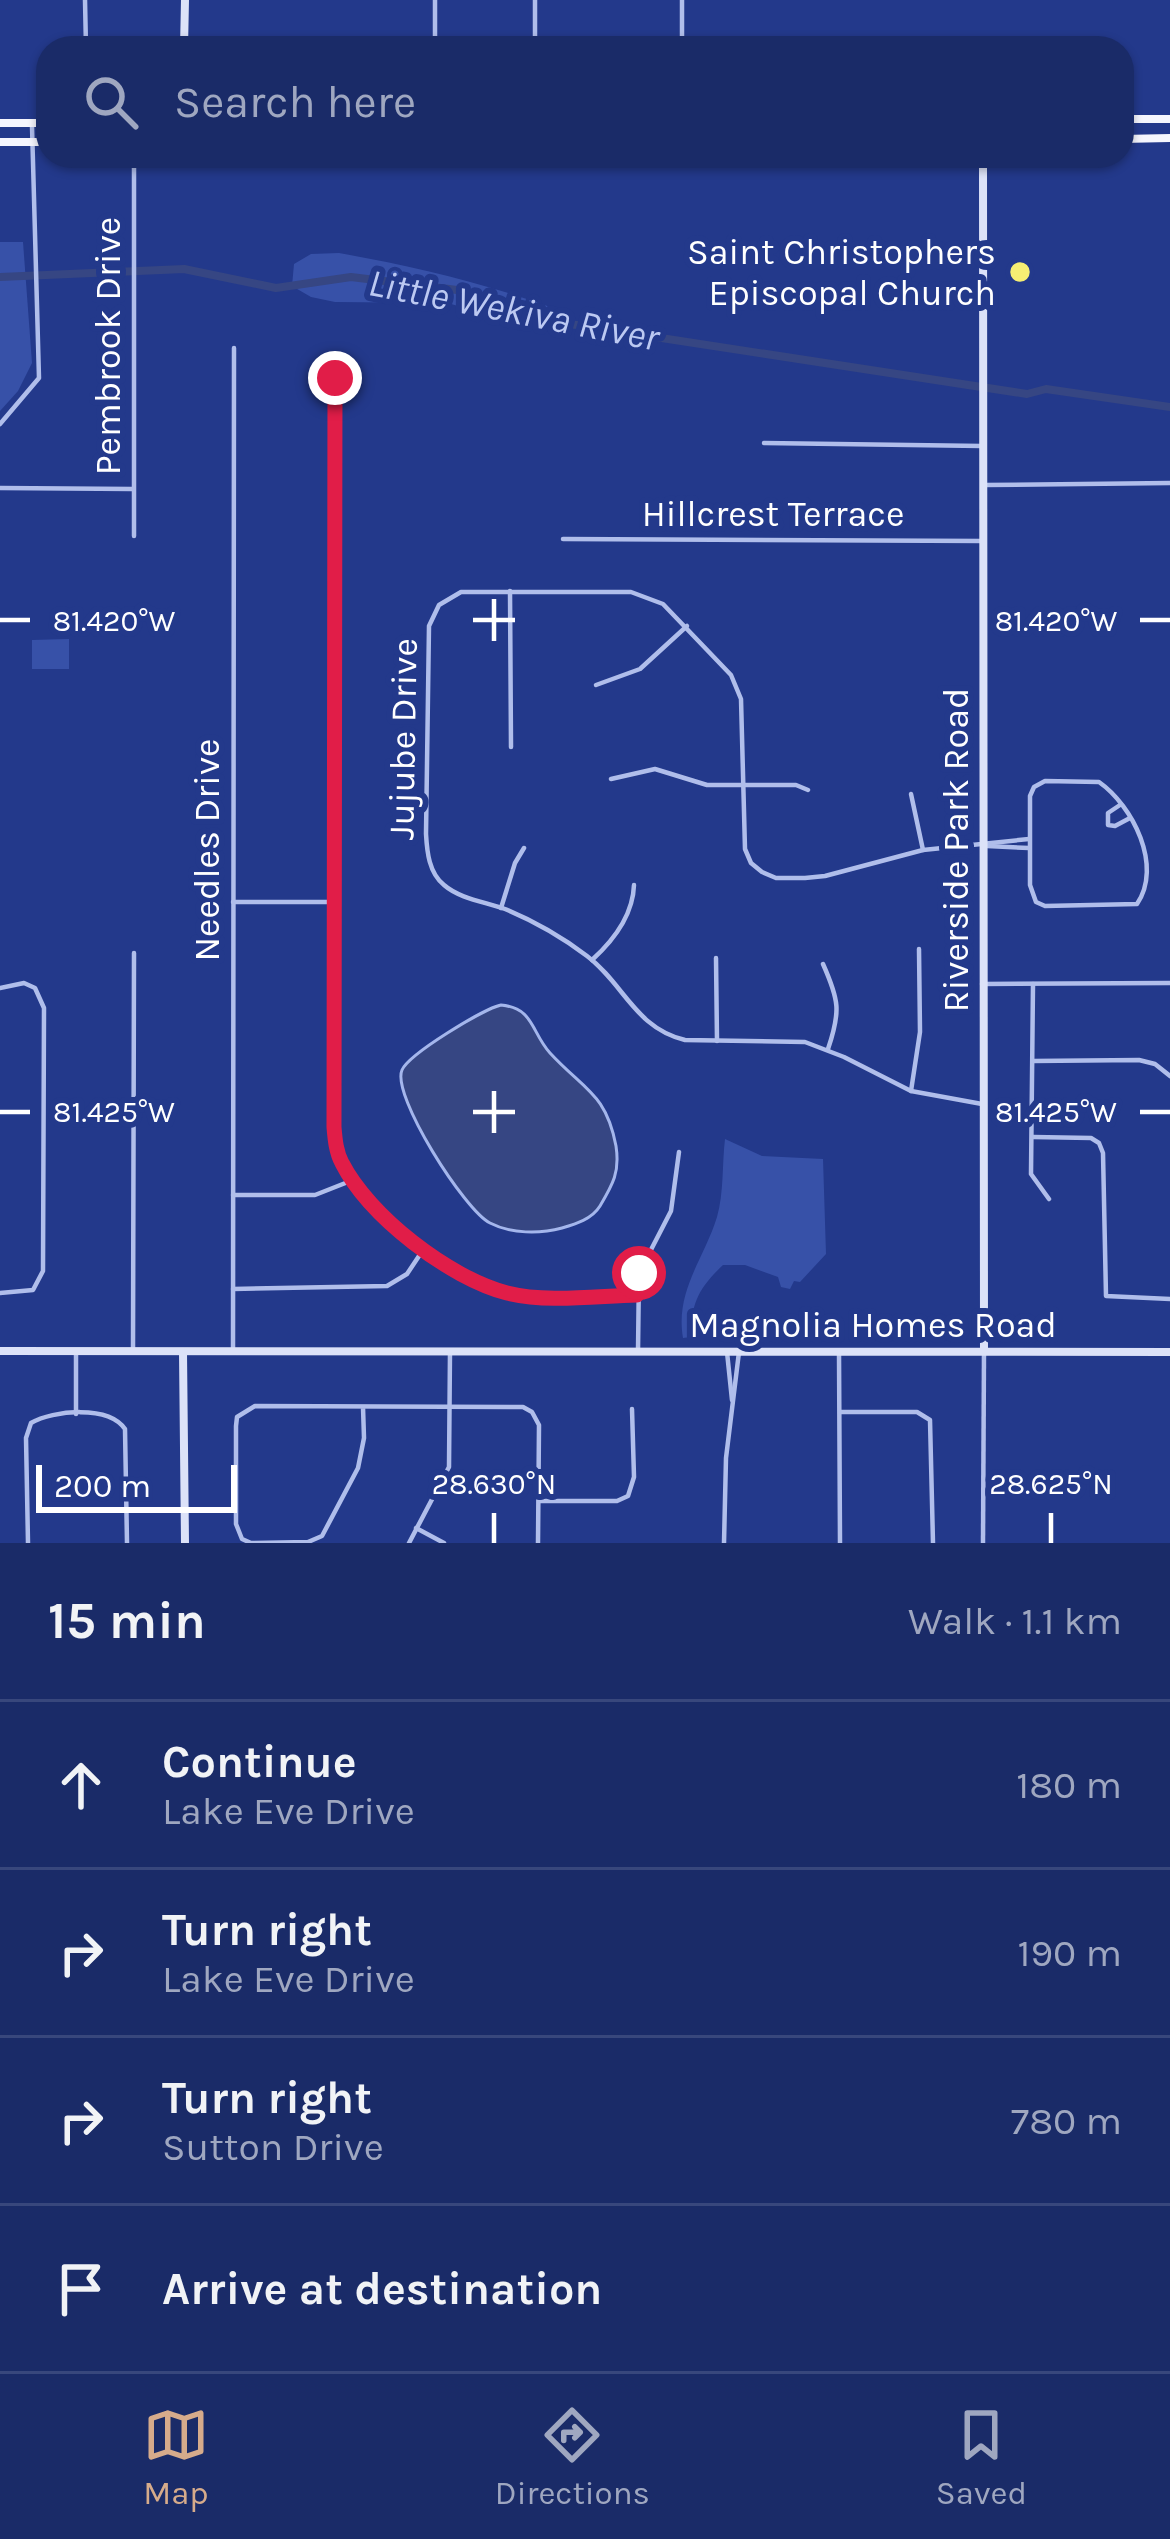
<!DOCTYPE html>
<html lang="en">
<head>
<meta charset="utf-8">
<style>
  :root { --surface:#1a2b68; --page:#273771; --text:#f1f3f6; --muted:#9fa7c0; --line:#38477c; --accent:#d6ab8b }
  body { margin:0; font-family:Karla,sans-serif; background:var(--page); color:var(--text) }
  .scale { position:absolute; left:36px; bottom:30px; width:201px; box-sizing:border-box; padding-left:12px; border:6px solid #fff; border-top:0; font-size:33px; line-height:42px; white-space:nowrap; color:#fff; -webkit-text-stroke:9px #23398b; paint-order:stroke }
  .stop { position:absolute; width:36px; height:36px; margin:-27px; border:9px solid #e11d48; border-radius:50%; background:#fff }
  .stop.end { background:#e11d48; border-color:#fff; box-shadow:0 3px 12px #0008 }
  .list { margin:0; padding:0; list-style:none }
  h2 { display:flex; justify-content:space-between; align-items:center; height:156px; margin:0; padding:0 48px; font-size:51px }
  h2 small { font-size:39px; font-weight:400; color:var(--muted) }
  .list li { display:grid; grid-template-columns:78px 1fr auto; gap:36px; align-items:center; box-sizing:border-box; height:168px; padding:0 48px; border-top:3px solid var(--line) }
  .list b { display:block; font-size:45px; white-space:nowrap }
  .list p { margin:0; font-size:39px; white-space:nowrap; color:var(--muted) }
  .list em { font-size:39px; font-style:normal; color:var(--muted) }
  .icon { flex:none; width:66px; height:66px; fill:none; stroke:currentColor; stroke-width:2; stroke-linecap:round; stroke-linejoin:round }
  .map { position:relative; flex:none; width:1170px; height:1543px; overflow:hidden }
  .search { position:absolute; background:var(--surface); box-shadow:0 3px 9px #0004; left:36px; right:36px; top:36px; height:132px; display:flex; align-items:center; gap:30px; box-sizing:border-box; padding:0 42px; border-radius:36px; color:var(--muted); font-size:45px }
  .sheet { height:828px; background:var(--surface) }
  nav { display:flex; justify-content:space-around; align-items:center; box-sizing:border-box; height:168px; border-top:3px solid var(--line); background:var(--surface); font-size:33px; color:var(--muted) }
  nav a { display:grid; justify-items:center; gap:6px }
  nav .on { color:var(--accent) }
  .map>svg:first-child { display:block }
  .green { fill:#3751a8 }
  .water { fill:#364683; stroke:#a4b6ec; stroke-width:3 }
  .lines { fill:none; stroke-linecap:round; stroke-linejoin:round }
  .canal { stroke:#364683; stroke-width:8 }
  .street { stroke:#b0beeb; stroke-width:4.5 }
  .secondary { stroke:#dce2f8; stroke-width:8 }
  .primary { stroke:#f5f6fe; stroke-width:8 }
  .route { stroke:#e11d48; stroke-width:15 }
  .ticks { fill:none; stroke:#fff; stroke-width:4.5 }
  .poi-dot { fill:#f6ee73; stroke:#23398b; stroke-width:4.5 }
  .labels { text-anchor:middle; stroke-width:12; stroke-linejoin:round; paint-order:stroke }
  .poi-label { font-size:36px; fill:#fff; stroke:#23398b; text-anchor:end }
  .street-label { font-size:36px; fill:#fff; stroke:#23398b }
  .water-label { font-size:39px; font-style:italic; fill:#bcc9f2; stroke:#23398b }
  .ticks-label { font-size:30px; text-anchor:middle; fill:#fff; stroke:#23398b; stroke-width:12; stroke-linejoin:round; paint-order:stroke }
</style>
</head>
<body>
<div class="map">
<svg width="1170" height="1543" viewBox="0 0 1170 1543">
  <rect width="100%" height="100%" fill="#23398b"/>
  <g class="green">
    <polygon points="0,242 23,242 32,363 18,391 0,411"/>
    <path d="M339 253C412 266 484 283 553 308L558 320 484 314 448 303 335 302 311 297 292 286 294 264 311 254Z"/>
    <polygon points="69,639 69,669 32,669 32,640"/>
    <path d="M725 1139 762 1156 823 1159 826 1254 800 1282 794 1281 790 1289 781 1287 778 1277 745 1265H723C698 1289 692 1302 690 1337L683 1338C675 1291 704 1259 717 1217 724 1193 722 1164 725 1139Z"/>
  </g>
  <path class="water" d="M501 1005C534 1008 531 1032 550 1053 584 1090 606 1093 616 1146 620 1172 613 1184 600 1206 592 1219 576 1224 562 1228 540 1234 511 1234 490 1223 465 1211 391 1095 402 1070 409 1054 483 1009 501 1005Z"/>
  <g class="lines">
    <polyline class="canal" points="0,277 184,269 276,288 351,277 457,290 557,322 1027,394 1046,389 1170,407"/>
    <g class="street">
      <polyline points="85,0 86,48"/>
      <polyline points="435,0 435,48"/>
      <polyline points="535,0 535,48"/>
      <polyline points="682,48 682,0"/>
      <polyline points="134,156 134,536"/>
      <path d="M336 378 334 1127C335 1139 336 1152 342 1163 369 1216 449 1278 507 1293 547 1303 596 1296 637 1295"/>
      <polyline points="0,424 39,378 32,126"/>
      <polyline points="764,443 982,446"/>
      <polyline points="983,485 1170,483"/>
      <polyline points="0,488 132,489"/>
      <polyline points="563,539 983,541"/>
      <polyline points="510,591 511,747"/>
      <polyline points="596,685 640,669 687,626"/>
      <polyline points="611,779 655,769 707,785 796,785 808,790"/>
      <path d="M1045 781 1099 782C1133 806 1163 866 1137 904L1045 906 1036 902 1030 885V796L1034 787Z"/>
      <polyline points="911,794 923,850"/>
      <polyline points="1120,805 1108,813 1108,825 1115,826 1130,818"/>
      <polyline points="987,846 1029,848"/>
      <polyline points="233,902 335,902"/>
      <polyline points="501,908 515,863 524,848"/>
      <polyline points="716,958 717,1041"/>
      <path d="M592 960C614 940 633 915 634 885"/>
      <path d="M823 964C839 1000 841 1011 828 1049"/>
      <polyline points="982,984 1170,983"/>
      <polyline points="1033,984 1031,1174 1049,1199"/>
      <polyline points="0,988 24,983 35,988 44,1008 43,1271 33,1290 0,1293"/>
      <polyline points="1033,1061 1139,1060 1155,1064 1170,1076"/>
      <polyline points="911,1091 920,1032 919,949"/>
      <path d="M982 1104 911 1091 844 1057 805 1042 685 1040C635 1028 624 984 587 956 562 937 534 921 505 909 486 902 460 899 444 885 429 873 427 852 426 834L429 626 439 605 461 592H631L663 604 731 675 741 699 745 849 751 863 762 872 776 878H805L825 876 923 850 1029 839"/>
      <polyline points="1033,1137 1091,1138 1099,1143 1103,1153 1106,1296 1170,1299"/>
      <polyline points="233,1195 315,1195 353,1180"/>
      <polyline points="233,1289 387,1286 407,1274 423,1250"/>
      <polyline points="133,1350 134,953"/>
      <polyline points="233,1351 234,348"/>
      <polyline points="638,1351 639,1273 671,1211 679,1152"/>
      <polyline points="727,1352 732,1400"/>
      <polyline points="839,1352 840,1543"/>
      <polyline points="76,1354 76,1414"/>
      <polyline points="363,1407 364,1438 358,1468 322,1536 308,1542 251,1543 242,1539 236,1524 236,1426 237,1417 255,1406 523,1407 532,1412 539,1425 538,1543"/>
      <polyline points="840,1412 917,1412 930,1420 933,1543"/>
      <polyline points="539,1501 617,1501 628,1496 634,1477 632,1409"/>
      <polyline points="416,1528 444,1543"/>
      <path d="M28 1543 26 1438 31 1423C53 1410 109 1405 125 1429L127 1543"/>
      <polyline points="409,1543 449,1467 450,1351"/>
      <polyline points="724,1543 726,1458 739,1352"/>
      <polyline points="983,1543 984,1351"/>
    </g>
    <g class="secondary">
      <polyline points="184,48 185,0"/>
      <polyline points="983,156 984,1351"/>
      <polyline points="0,1351 1170,1352"/>
      <polyline points="183,1352 185,1543"/>
    </g>
    <g class="primary">
      <polyline points="1122,119 1170,119"/>
      <polyline points="0,123 48,123"/>
      <polyline points="1122,139 1170,138"/>
      <polyline points="0,142 48,142"/>
    </g>
  </g>
  <g class="lines">
    <path class="route" d="M335 378 334 1127C335 1139 336 1152 342 1163 369 1216 449 1278 507 1293 547 1303 596 1296 637 1295L639 1273"/>
  </g>
  <path class="ticks" d="M494 599V641M0 620H30M473 620H515M1140 620H1170M494 1091V1133M0 1112H30M473 1112H515M1140 1112H1170M494 1513V1543M1051 1513V1543"/>
  <circle class="poi-dot" cx="1020" cy="272" r="12"/>
  <g class="labels">
    <g class="poi-label">
      <text x="996" y="264">Saint Christophers<tspan x="996" dy="41">Episcopal Church</tspan></text>
    </g>
    <g class="street-label">
      <text transform="translate(107 346) rotate(-90)" y="13">Pembrook Drive</text>
      <text x="773" y="526">Hillcrest Terrace</text>
      <text transform="translate(402 739) rotate(-89)" y="13">Jujube Drive</text>
      <text transform="translate(206 850) rotate(-90)" y="13">Needles Drive</text>
      <text transform="translate(955 850) rotate(-90)" y="13">Riverside Park Road</text>
      <text x="873" y="1337">Magnolia Homes Road</text>
    </g>
    <g class="water-label">
      <text transform="translate(514 309) rotate(11)" y="14">Little Wekiva River</text>
    </g>
  </g>
  <g class="ticks-label">
    <text x="1056" y="631">81.420°W</text>
    <text x="114" y="631">81.420°W</text>
    <text x="1056" y="1122">81.425°W</text>
    <text x="114" y="1122">81.425°W</text>
    <text x="494" y="1494">28.630°N</text>
    <text x="1051" y="1494">28.625°N</text>
  </g>
</svg>
<div class="scale">200 m</div>
<div class="stop" style="left:639px;top:1273px"></div>
<div class="stop end" style="left:335px;top:378px"></div>
<div class="search"><svg class="icon" aria-label="search" viewBox="0 0 24 24"><circle cx="10" cy="10" r="6"/><path d="M15 15l6 6"/></svg>Search here</div>
</div>
<section class="sheet">
<h2>15 min<small>Walk · 1.1 km</small></h2>
<ul class="list">
<li><svg class="icon" aria-label="ahead" viewBox="0 0 24 24"><path d="M12 20V5M6 11l6-6 6 6"/></svg><div><b>Continue</b><p>Lake Eve Drive</p></div><em>180 m</em></li>
<li><svg class="icon" aria-label="right" viewBox="0 0 24 24"><path d="M7 20v-9h11M14 6l5 5-5 5"/></svg><div><b>Turn right</b><p>Lake Eve Drive</p></div><em>190 m</em></li>
<li><svg class="icon" aria-label="right" viewBox="0 0 24 24"><path d="M7 20v-9h11M14 6l5 5-5 5"/></svg><div><b>Turn right</b><p>Sutton Drive</p></div><em>780 m</em></li>
<li><svg class="icon" aria-label="arrive" viewBox="0 0 24 24"><path d="M6 21V4h12l-3 4 3 4H6"/></svg><div><b>Arrive at destination</b></div></li>
</ul>
</section>
<nav>
<a class="on"><svg class="icon" aria-label="map" viewBox="0 0 24 24"><path d="M3 6l6-2 6 2 6-2v14l-6 2-6-2-6 2zM9 4v14M15 6v14"/></svg>Map</a>
<a><svg class="icon" aria-label="directions" viewBox="0 0 24 24"><path d="M12 3l9 9-9 9-9-9zM9 14v-3h6M13 9l2 2-2 2"/></svg>Directions</a>
<a><svg class="icon" aria-label="saved" viewBox="0 0 24 24"><path d="M7 4h10v16l-5-4-5 4z"/></svg>Saved</a>
</nav>
</body>
</html>
